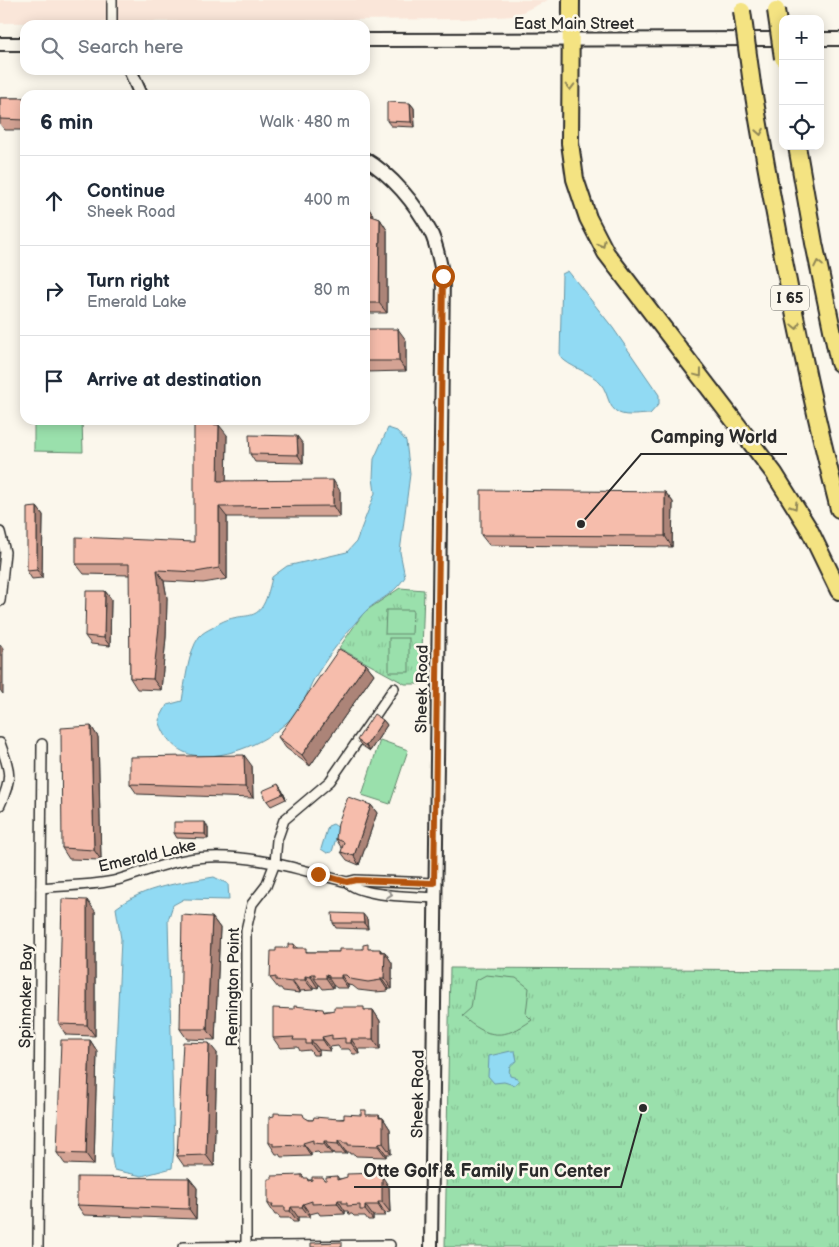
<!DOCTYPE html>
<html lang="en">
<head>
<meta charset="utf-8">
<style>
  :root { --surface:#fff; --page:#f2f2f3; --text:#1f2937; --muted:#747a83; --line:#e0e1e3 }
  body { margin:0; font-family:"Balsamiq Sans",sans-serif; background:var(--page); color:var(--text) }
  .controls { position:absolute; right:15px; top:15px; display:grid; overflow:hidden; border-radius:10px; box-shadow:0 2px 12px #0003 }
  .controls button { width:45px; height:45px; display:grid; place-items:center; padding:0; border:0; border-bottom:1px solid var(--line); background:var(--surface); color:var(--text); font:25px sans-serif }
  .stop { position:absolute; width:15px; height:15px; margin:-11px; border:4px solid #b45309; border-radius:50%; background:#fff }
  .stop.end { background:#b45309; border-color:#fff; box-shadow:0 1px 5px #0008 }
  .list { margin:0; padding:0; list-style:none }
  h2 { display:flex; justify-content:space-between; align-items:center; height:65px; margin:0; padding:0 20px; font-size:21px }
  h2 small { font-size:16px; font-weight:400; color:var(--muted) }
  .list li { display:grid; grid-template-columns:32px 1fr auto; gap:15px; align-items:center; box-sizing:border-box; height:90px; padding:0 20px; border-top:1px solid var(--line) }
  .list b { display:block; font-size:19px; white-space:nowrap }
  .list p { margin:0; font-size:16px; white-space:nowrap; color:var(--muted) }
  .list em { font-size:16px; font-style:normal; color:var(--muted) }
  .icon { flex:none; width:28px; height:28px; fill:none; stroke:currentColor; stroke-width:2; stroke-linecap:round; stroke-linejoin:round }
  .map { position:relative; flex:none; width:839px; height:1247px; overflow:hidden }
  .search { position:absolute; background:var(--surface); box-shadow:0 2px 12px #0003; left:20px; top:20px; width:350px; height:55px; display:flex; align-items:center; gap:12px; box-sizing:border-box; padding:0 18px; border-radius:15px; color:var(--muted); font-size:19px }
  .panel { position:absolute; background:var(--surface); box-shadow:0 2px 12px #0003; left:20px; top:90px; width:350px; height:335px; border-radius:15px }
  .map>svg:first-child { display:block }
  .built { fill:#fae6d9 }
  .grass { fill:url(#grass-tufts); stroke:#62866c }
  .pitch { fill:#9ae0ac; stroke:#62866c }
  .water { fill:#91daf3; stroke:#6894a3 }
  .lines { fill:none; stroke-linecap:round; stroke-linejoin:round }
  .street-casing { stroke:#2b2b2b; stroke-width:12 }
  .secondary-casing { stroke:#2b2b2b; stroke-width:16 }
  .highway-casing { stroke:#2b2b2b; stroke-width:20 }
  .street { stroke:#fbf7ec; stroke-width:9 }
  .secondary { stroke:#fbf7ec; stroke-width:12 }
  .highway { stroke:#f4e382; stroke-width:16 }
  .highway-bridge-casing { stroke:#2b2b2b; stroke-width:20; stroke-linecap:butt }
  .highway-bridge { stroke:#f4e382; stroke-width:16 }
  .wall { fill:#d4a394; stroke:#2b2b2b }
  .shaded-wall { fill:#ac8478; stroke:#2b2b2b }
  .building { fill:#f6bdac; stroke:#2b2b2b }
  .oneway { stroke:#908756 }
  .oneway2 { stroke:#93918c }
  .route { stroke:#b45309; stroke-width:6 }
  .labels { text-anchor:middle; stroke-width:5; stroke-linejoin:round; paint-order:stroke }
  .shield { fill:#fbf7ec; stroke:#696865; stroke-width:1 }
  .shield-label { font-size:15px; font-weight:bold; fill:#2b2b2b }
  .street-label { font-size:16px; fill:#2b2b2b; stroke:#fbf7ec }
  .leader { fill:none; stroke:#2b2b2b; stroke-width:2 }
  .callout-dot { fill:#2b2b2b; stroke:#fbf7ec; stroke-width:2 }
  .callout-label { font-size:18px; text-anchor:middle; font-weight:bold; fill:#2b2b2b; stroke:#fbf7ec; stroke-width:5; stroke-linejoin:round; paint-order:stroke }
</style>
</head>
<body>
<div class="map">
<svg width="839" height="1247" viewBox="0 0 839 1247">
  <defs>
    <pattern id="grass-tufts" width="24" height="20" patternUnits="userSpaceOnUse" patternTransform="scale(1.25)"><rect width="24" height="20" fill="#9ae0ac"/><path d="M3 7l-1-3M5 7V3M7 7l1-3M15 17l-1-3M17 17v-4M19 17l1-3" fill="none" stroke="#85c094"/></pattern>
  </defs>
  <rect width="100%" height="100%" fill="#fbf7ec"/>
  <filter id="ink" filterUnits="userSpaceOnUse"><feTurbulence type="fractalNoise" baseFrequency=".02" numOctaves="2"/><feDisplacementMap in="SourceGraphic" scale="10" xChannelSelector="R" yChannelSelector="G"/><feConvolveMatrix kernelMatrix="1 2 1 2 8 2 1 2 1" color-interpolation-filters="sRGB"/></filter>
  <g filter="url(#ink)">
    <polygon class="built" points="0,0 548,0 514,16 463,19 0,23"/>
    <g class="grass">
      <polygon points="400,588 424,590 421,684 405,684 339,648 364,612"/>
      <polygon points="450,968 839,970 839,1247 445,1247"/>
    </g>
    <g class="pitch">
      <polygon points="34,420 82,420 83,452 34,451"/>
      <polygon points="386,610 413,610 412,634 385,634"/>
      <rect x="389" y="638" width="20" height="34"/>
      <polygon points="380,740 408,750 390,804 362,795"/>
      <path d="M486 975 516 978 529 988 526 1014 532 1020C504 1040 488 1039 462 1016L471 1008 475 981Z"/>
    </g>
    <g class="water">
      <path d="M568 271 613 328 659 395V404L650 414C642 414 627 417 619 413 607 407 609 394 601 384 591 371 569 368 560 356L562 274Z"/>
      <path d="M388 428 397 431 406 441 410 474 400 552 405 577C391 598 378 598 363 614 347 632 329 654 317 674 309 685 306 701 298 711 275 738 236 757 201 756 179 755 165 741 159 720L167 705 182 701C185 683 188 652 199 637 202 633 208 630 212 628 246 603 260 636 272 577L287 566 347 552 356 542 375 493 373 478 374 459Z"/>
      <polygon points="333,824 339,828 332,852 327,853 321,849 328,826"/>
      <path d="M214 877 228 884 229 900 184 899 173 905 168 920 174 1149 172 1168 142 1176 114 1170 111 1154 121 939 116 908C145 886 180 883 214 877Z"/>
      <path d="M511 1051H515L517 1061C510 1064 508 1069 510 1076L517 1078 519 1081 514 1085 504 1082 494 1083 488 1076 489 1056Z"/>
    </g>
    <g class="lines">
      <defs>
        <g id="street">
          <polyline points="112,0 112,25"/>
          <polyline points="0,532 5,552 0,601"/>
          <path d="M0 743C10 771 13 777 0 805"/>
          <path d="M347 882C361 897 413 896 434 898"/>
          <path d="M41 888C65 885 93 886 117 880 148 871 176 858 209 857 257 855 301 870 347 882L355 880 435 883"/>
          <polyline points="38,1247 42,744"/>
          <polyline points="183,1247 390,1245"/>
          <polyline points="246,1247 246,930 252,904 266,886 275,863 277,840 284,820 330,781 394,688"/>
        </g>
        <g id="secondary">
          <polyline points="820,39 839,39"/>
          <polyline points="365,40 783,39"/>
          <polyline points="0,44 25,44"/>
          <polyline points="130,70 141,95"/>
          <path d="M365 159C392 175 415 203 430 231 437 243 439 261 443 275L431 1247"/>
        </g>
        <g id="highway">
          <polyline points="571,0 570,143 575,179 588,218 606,253 774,473 809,529 839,591"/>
          <path d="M752 84C776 227 803 369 839 509"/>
          <polyline points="797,146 814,243 839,363"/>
        </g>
      </defs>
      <use href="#street" class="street-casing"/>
      <use href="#secondary" class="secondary-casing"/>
      <use href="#highway" class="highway-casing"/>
      <use href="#street" class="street"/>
      <use href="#secondary" class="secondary"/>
      <use href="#highway" class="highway"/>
      <defs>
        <g id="highway-bridge">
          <polyline points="776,10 783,58"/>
          <polyline points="742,11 752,84"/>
        </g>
      </defs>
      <use href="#highway-bridge" class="highway-bridge-casing"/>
      <use href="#highway-bridge" class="highway-bridge"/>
    </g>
    <g class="wall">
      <polygon points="0,98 25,98 25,130 5,130 0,124"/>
      <polygon points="410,103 414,108 415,127 391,126 387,121"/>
      <polygon points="365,204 373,215 373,217 380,219 387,230 387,313 365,313"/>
      <polygon points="365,329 406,340 406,371 365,372"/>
      <polygon points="227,435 226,481 340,491 340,517 227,517 227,579 203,583 164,581 167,598 166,637 161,690 137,689 130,678 130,575 84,574 76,564 194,542"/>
      <polygon points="303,444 303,463 255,462 250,454"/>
      <polygon points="665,492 673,502 672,547 489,545 481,535"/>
      <polygon points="37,507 43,515 42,578 32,579 27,571"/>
      <polygon points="105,591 111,599 110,646 91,644 85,636"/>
      <polygon points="366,664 374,674 310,766 286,748 278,737"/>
      <polygon points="383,720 387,725 370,751 361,745 357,740"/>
      <polygon points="91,726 98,737 101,860 69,859 62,848"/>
      <polygon points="252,766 253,798 137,794 130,784"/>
      <polygon points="282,790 286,799 271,806 267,801"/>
      <polygon points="371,805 377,813 359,865 347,860 341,852 343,848 341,847 336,839"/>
      <polygon points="208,828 208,839 177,838 174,833"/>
      <polygon points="95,911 95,1036 66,1035 59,1024"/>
      <polygon points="212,917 220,928 215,1040 187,1039 180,1029"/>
      <polygon points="367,919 368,929 336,928 333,923"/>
      <polygon points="294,944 297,948 308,952 339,952 372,949 385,952 392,963 392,989 389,989 388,991 375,992 358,990 353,986 348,985 348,988 337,988 333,985 333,988 323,989 320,985 319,985 318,988 313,987 313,990 300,991 300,993 283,991 281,988 278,988 270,978 276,951 288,948"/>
      <polygon points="365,1010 373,1010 380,1021 380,1049 358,1049 359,1054 353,1054 349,1049 340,1049 338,1046 330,1047 330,1051 319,1050 319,1055 313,1055 310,1050 300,1051 298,1047 280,1048 273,1038 325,1011"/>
      <polygon points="90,1040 97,1051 94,1165 65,1164 57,1153"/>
      <polygon points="217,1053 214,1166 184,1166 177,1156"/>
      <polygon points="370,1115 383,1118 390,1129 391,1154 386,1154 386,1157 356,1156 354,1154 350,1154 349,1152 346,1152 346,1154 334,1154 333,1152 332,1152 332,1154 320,1154 318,1152 311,1153 311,1156 281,1157 279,1154 276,1154 269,1143 274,1116 307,1119 309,1120 339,1119"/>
      <polygon points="378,1173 389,1187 390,1212 385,1213 385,1216 373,1216 373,1220 368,1220 365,1216 354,1216 352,1214 349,1214 348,1211 345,1211 345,1214 320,1215 318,1212 310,1214 310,1217 298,1217 298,1222 293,1222 290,1218 280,1218 278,1215 275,1215 268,1204 272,1179 302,1175 304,1178 309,1180 326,1180 337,1176 339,1179"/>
      <polygon points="189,1178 197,1188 196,1219 84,1215 77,1205"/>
    </g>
    <g class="shaded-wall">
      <polygon points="410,103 414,108 415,127 411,122"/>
      <polygon points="366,204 373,215 373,225 366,214"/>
      <polygon points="380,219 387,230 387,313 379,303"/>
      <polygon points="398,329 406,340 406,371 399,361"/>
      <polygon points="219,425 227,435 226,492 218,481"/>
      <polygon points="297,436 303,444 303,463 298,455"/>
      <polygon points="333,480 340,491 340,517 333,506"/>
      <polygon points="665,492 673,502 672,547 665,536"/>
      <polygon points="37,507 43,515 42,578 37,570"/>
      <polygon points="219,507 227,517 227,579 219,568"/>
      <polygon points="157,570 164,581 167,598 166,637 161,690 153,679"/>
      <polygon points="105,591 111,599 110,646 104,638"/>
      <polygon points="0,644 3,648 3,694 0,690"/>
      <polygon points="366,664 374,674 310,766 302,755"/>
      <polygon points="383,720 387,725 370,751 366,746"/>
      <polygon points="91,726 98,737 101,860 94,850"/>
      <polygon points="244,755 252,766 253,798 245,787"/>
      <polygon points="278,784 282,790 286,799 283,794"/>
      <polygon points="371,805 377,813 359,865 354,856"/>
      <polygon points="205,822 208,828 208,839 205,834"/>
      <polygon points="87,900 95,911 95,1036 87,1025"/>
      <polygon points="363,914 367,919 368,929 364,923"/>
      <polygon points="212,917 220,928 215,1040 207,1029"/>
      <polygon points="380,949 385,956 385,952 392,963 392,989 384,978"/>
      <polygon points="311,974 319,985 318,988 311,977"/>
      <polygon points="326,974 333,985 333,988 326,978"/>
      <polygon points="341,975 348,985 348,988 341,978"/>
      <polygon points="305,976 313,987 313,990 305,980"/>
      <polygon points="381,978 389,989 388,991 381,980"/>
      <polygon points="292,980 300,991 300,993 292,982"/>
      <polygon points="373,1010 380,1021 380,1049 373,1039"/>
      <polygon points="322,1037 330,1047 330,1051 323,1040"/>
      <polygon points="351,1039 358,1049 359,1054 351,1043"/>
      <polygon points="90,1040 97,1051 94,1165 86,1154"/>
      <polygon points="311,1040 319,1050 319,1055 311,1044"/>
      <polygon points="209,1043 217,1053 214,1166 206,1155"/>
      <polygon points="379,1115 383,1121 383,1118 390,1129 391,1154 383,1143"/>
      <polygon points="324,1141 332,1152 332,1154 324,1144"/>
      <polygon points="338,1141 346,1152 346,1154 338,1144"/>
      <polygon points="303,1143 311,1153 311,1156 304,1145"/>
      <polygon points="379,1144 386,1154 386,1157 378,1146"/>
      <polygon points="378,1173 382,1179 382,1176 389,1187 390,1212 382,1202 377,1176"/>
      <polygon points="189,1178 197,1188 196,1219 189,1209"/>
      <polygon points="338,1200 345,1211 345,1214 337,1203"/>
      <polygon points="378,1202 385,1213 385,1216 378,1205"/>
      <polygon points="303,1204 310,1214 310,1217 302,1207"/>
      <polygon points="365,1205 373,1216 373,1220 365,1210"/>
      <polygon points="291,1207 298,1217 298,1222 290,1211"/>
    </g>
    <g class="building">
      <polygon points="0,98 25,98 25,120 0,119"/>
      <polygon points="387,102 410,103 411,122 387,121"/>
      <polygon points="365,204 366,204 366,214 380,219 379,303 365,303"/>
      <polygon points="365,329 398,329 399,361 365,361"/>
      <polygon points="194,423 219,425 218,481 333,480 333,506 219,507 219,568 196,572 157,570 159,587 159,627 153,679 130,678 129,564 76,564 76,537 194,542"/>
      <polygon points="249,435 297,436 298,455 250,454"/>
      <polygon points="481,490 665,492 665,536 481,535"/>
      <polygon points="37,507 37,570 27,571 27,508"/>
      <polygon points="86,591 105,591 104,638 85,636"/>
      <polygon points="339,649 366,664 302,755 278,737"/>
      <polygon points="374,714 383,720 366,746 357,740"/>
      <polygon points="91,726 94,850 62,848 61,728"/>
      <polygon points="244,755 245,787 130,784 130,757"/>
      <polygon points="278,784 283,794 267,801 262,791"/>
      <polygon points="348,797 371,805 354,856 341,852 344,842 336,839 338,823"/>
      <polygon points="174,822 205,822 205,834 174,833"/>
      <polygon points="62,899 87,900 87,1025 59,1024"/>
      <polygon points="332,913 363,914 364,923 333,923"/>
      <polygon points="182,915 212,917 207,1029 180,1029"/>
      <polygon points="288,944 294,944 293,948 306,948 306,952 339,952 339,949 363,949 363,945 368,944 368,949 380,949 380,952 385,952 384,978 381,978 381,980 368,982 350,979 346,975 341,975 341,978 329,978 329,975 326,974 326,978 315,978 315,974 311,974 311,977 305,976 305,980 292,980 292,982 276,980 276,977 270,978 271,951 276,951 276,948 288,948"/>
      <polygon points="294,1006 323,1009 324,1012 334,1010 334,1007 364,1007 364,1010 373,1010 373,1039 351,1039 351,1043 345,1043 345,1038 332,1039 332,1035 322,1037 323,1040 311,1040 311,1044 306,1044 306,1040 293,1040 294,1037 273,1038 273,1008 294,1009"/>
      <polygon points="61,1040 90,1040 86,1154 57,1153"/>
      <polygon points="183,1042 209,1043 206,1155 177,1156"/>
      <polygon points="361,1110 366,1110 366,1115 379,1115 379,1118 383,1118 383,1143 379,1144 378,1146 348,1145 348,1143 343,1143 342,1141 338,1141 338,1144 327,1143 327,1141 324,1141 324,1144 313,1143 313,1140 303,1143 304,1145 273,1146 273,1143 269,1143 269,1117 274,1116 274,1113 303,1114 304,1117 309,1120 313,1120 314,1117 339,1119 344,1119 344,1114 361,1115"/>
      <polygon points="378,1173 377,1176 382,1176 382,1202 378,1202 378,1205 365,1205 365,1210 360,1210 360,1205 347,1206 347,1203 342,1203 342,1200 338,1200 337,1203 312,1204 312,1201 303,1204 302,1207 291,1207 290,1211 285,1211 285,1207 272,1207 273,1204 268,1204 268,1179 272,1179 272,1176 302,1175 302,1178 307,1178 308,1181 312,1180 312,1177 323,1177 324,1180 326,1180 326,1177 337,1176 337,1180 347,1177 347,1174"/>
      <polygon points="77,1177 189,1178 189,1209 77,1205"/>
      <polygon points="342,1242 342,1247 311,1247 311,1243"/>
    </g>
    <defs><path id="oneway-chevron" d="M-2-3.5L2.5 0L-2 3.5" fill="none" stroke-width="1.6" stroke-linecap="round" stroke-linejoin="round" transform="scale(1.25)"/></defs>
    <g class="oneway">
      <use href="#oneway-chevron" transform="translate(570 87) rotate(89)"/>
      <use href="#oneway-chevron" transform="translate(760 132) rotate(80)"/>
      <use href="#oneway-chevron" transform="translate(602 244) rotate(62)"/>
      <use href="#oneway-chevron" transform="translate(818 264) rotate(-102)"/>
      <use href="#oneway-chevron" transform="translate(796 326) rotate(78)"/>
      <use href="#oneway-chevron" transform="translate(699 374) rotate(53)"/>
      <use href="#oneway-chevron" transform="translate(794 506) rotate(58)"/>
    </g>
    <use class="oneway2" href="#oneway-chevron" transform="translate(389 894) rotate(7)"/>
  </g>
  <g class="lines" filter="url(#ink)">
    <polyline class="route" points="318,874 347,882 356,880 434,883 443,276"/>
  </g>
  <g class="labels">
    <rect class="shield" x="771" y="285.5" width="38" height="25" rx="4"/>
    <g class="shield-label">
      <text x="790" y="303">I 65</text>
    </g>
    <g class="street-label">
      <text x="574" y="29">East Main Street</text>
      <text transform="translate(421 689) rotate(-89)" y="6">Sheek Road</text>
      <text transform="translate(147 855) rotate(-13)" y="6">Emerald Lake</text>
      <text transform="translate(232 987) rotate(-89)" y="6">Remington Point</text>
      <text transform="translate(25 996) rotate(-89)" y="6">Spinnaker Bay</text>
      <text transform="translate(417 1094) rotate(-89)" y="6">Sheek Road</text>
    </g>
  </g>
  <path class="leader" d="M581 524L641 454H787M643 1108L621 1187H354"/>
  <g class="callout-dot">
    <circle cx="581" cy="524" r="5"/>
    <circle cx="643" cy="1108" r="5"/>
  </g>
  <g class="callout-label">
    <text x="714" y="443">Camping World</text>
    <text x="487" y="1177">Otte Golf &amp; Family Fun Center</text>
  </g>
</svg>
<div class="controls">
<button>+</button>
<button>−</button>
<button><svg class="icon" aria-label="locate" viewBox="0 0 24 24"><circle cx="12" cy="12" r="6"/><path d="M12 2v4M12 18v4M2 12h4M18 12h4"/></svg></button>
</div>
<div class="stop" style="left:443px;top:276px"></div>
<div class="stop end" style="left:318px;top:874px"></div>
<div class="search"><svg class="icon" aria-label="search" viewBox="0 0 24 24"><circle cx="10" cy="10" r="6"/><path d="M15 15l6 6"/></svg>Search here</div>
<section class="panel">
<h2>6 min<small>Walk · 480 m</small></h2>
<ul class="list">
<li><svg class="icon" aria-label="ahead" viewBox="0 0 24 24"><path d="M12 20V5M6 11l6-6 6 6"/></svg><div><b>Continue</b><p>Sheek Road</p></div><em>400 m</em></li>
<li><svg class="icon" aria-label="right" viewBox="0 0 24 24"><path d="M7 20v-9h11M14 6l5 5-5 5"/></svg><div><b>Turn right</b><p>Emerald Lake</p></div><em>80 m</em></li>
<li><svg class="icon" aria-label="arrive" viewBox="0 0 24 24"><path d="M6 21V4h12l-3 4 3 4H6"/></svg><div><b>Arrive at destination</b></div></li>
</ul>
</section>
</div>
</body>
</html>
